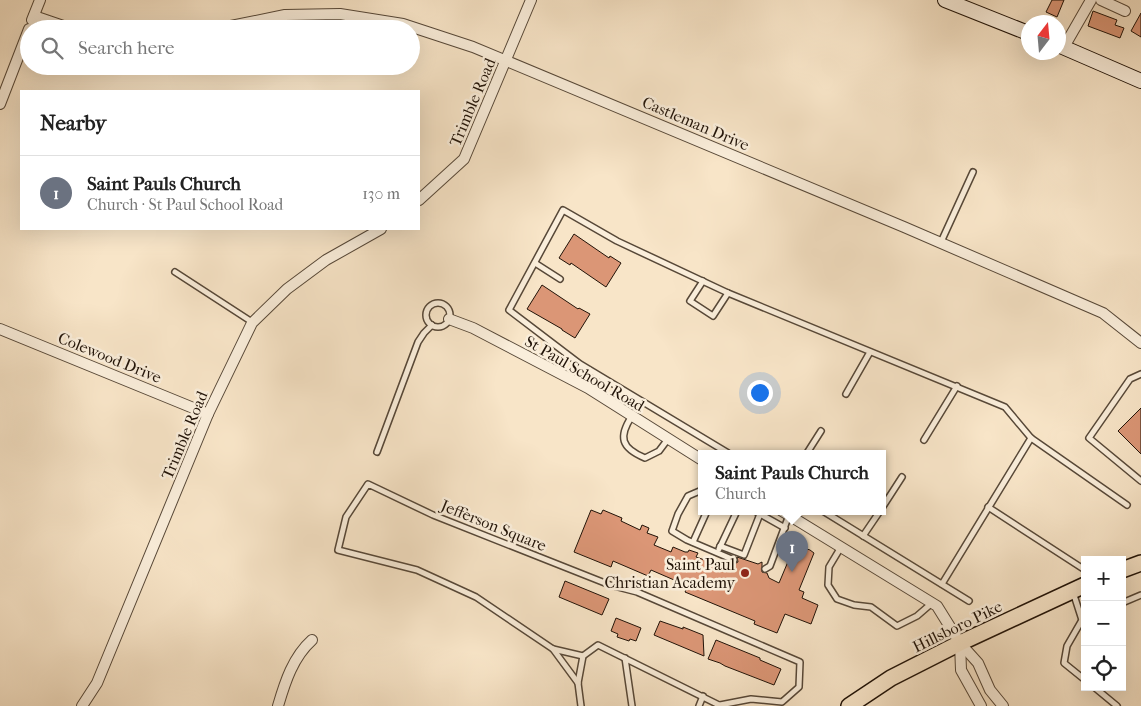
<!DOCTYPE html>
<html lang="en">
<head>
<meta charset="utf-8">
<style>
  :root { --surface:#fff; --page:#f6f6f6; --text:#222; --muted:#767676; --line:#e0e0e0; --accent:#0b8043 }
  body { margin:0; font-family:"IM FELL French Canon",serif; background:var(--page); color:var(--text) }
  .controls { position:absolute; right:15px; bottom:15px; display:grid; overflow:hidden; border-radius:0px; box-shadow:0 5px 20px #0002 }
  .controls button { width:45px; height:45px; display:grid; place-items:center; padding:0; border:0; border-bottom:1px solid var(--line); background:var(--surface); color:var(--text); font:25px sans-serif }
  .compass { position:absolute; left:1021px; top:15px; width:45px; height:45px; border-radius:50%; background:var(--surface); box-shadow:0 5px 20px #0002; rotate:16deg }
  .you { position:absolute; left:759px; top:392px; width:18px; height:18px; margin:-12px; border:4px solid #fff; border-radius:50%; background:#1a73e8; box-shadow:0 0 0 8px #1a73e833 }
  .badge { display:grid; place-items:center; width:32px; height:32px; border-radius:50%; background:var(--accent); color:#fff; font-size:16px; font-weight:700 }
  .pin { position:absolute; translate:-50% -41px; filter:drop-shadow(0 1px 2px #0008) }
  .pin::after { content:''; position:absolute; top:26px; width:18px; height:15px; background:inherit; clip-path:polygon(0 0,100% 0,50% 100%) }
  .popup { position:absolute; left:698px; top:450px; width:188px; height:65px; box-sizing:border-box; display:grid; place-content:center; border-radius:0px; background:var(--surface); filter:drop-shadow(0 1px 4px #0005); font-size:16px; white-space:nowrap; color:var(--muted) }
  .popup b { font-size:19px; color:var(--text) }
  .popup::after { content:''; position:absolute; left:50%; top:100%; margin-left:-10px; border:10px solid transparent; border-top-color:var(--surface) }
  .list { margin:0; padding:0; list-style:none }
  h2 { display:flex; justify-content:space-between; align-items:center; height:65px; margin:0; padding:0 20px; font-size:21px }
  h2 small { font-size:16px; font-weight:400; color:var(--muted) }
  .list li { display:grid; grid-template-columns:32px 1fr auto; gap:15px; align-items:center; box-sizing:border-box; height:75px; padding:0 20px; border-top:1px solid var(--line) }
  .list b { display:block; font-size:19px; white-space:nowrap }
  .list p { margin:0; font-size:16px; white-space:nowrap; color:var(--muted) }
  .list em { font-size:16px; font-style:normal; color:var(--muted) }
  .icon { flex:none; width:28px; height:28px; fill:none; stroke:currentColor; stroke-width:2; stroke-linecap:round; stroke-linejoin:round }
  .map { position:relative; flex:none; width:1141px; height:706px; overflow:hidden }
  .search { position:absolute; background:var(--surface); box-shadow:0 5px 20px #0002; left:20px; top:20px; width:400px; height:55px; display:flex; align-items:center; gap:12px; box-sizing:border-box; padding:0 18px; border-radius:28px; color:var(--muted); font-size:19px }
  .panel { position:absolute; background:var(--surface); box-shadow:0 5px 20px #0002; left:20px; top:90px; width:400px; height:140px; border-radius:0px }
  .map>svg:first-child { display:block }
  .building { fill:#db9676; stroke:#211308 }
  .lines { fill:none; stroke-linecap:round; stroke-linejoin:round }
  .lane-casing { stroke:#574838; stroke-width:8 }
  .street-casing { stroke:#574838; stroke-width:12 }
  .secondary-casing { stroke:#211308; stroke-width:16 }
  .primary-casing { stroke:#211308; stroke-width:18 }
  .lane { stroke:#faeedb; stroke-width:5 }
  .street { stroke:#faeedb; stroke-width:10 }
  .secondary { stroke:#faeedb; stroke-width:14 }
  .primary { stroke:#f8e5c8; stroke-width:15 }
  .poi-dot { fill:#8f2418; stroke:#faeedb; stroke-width:2 }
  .labels { text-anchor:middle; stroke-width:5; stroke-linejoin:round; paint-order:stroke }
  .street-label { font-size:16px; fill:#211308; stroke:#faeedb }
  .poi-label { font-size:16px; fill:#211308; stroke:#faeedb; text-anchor:end }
</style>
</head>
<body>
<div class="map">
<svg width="1141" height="706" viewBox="0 0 1141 706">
  <rect width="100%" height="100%" fill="#f8e5c8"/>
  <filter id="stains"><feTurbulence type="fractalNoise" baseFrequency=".004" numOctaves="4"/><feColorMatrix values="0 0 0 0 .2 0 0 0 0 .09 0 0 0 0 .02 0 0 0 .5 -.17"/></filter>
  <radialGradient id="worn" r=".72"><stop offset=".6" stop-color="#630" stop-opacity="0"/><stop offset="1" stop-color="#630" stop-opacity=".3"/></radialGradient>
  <g class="building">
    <polygon points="1052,0 1064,0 1057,17 1046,12"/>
    <polygon points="1093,11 1117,20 1115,25 1124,28 1120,38 1088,26"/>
    <polygon points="1141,13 1141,37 1131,31"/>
    <polygon points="574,234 609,258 610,256 621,263 606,287 571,263 570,265 559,258"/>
    <polygon points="542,285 578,309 579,308 590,314 575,338 562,330 562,329 527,309"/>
    <polygon points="1141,408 1141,454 1118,431"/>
    <polygon points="591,510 601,514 603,510 622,518 621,521 640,530 642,525 649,528 647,533 658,537 654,545 671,552 673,547 685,552 688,552 689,550 698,553 696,557 731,569 733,564 738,562 737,557 758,564 762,562 762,572 767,573 769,578 779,583 795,545 810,550 814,553 799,590 804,592 802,598 818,605 811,624 785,614 777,633 754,624 755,621 685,592 688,586 651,570 648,576 613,561 611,567 574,552"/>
    <polygon points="565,581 609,599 602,615 559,597"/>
    <polygon points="616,618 641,628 636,641 630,639 629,641 617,637 618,634 611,631"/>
    <polygon points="660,621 683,629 683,627 703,635 704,656 654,635"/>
    <polygon points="716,640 760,658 760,660 781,669 774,685 725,666 720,663 708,659"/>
  </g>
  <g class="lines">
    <defs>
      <g id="lane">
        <polyline points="941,242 973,172"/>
        <polyline points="535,263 560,279"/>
        <polyline points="175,272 252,322"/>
        <polyline points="703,281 690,301 713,316 728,293"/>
        <circle cx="438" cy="315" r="12"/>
        <polyline points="1141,374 1130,379 1089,438 1141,481"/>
        <polyline points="846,394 870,352"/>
        <path d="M632 416C618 437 621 448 645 458L659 451 668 439"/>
        <polyline points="924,440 957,386"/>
        <polyline points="377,452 418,342 424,333 432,325"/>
        <polyline points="728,453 580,364 509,310 563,210 617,241 728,293 1005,407 1031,438 1127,505"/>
        <polyline points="807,453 821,431"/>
        <polyline points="702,490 688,496 678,514 672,531 687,540 734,560"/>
        <polyline points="988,507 1085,570"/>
        <polyline points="882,508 902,477"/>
        <polyline points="755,511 760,514 762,511"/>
        <polyline points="823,511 969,601"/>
        <polyline points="863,536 880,511"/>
        <polyline points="693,542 707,511"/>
        <polyline points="720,546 744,555 760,514 785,528"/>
        <polyline points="841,547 829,567 828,585 837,599 854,605 871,607 897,626 917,616 932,603"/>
        <polyline points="719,549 737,511"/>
        <polyline points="765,569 770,566 789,515"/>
        <polyline points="942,584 1031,438"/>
        <polyline points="1073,592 1082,620"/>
        <polyline points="1122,603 1141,595"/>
        <polyline points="1085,619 1082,620 1067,646 1064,663 1085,680"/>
        <polyline points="553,649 578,683"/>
        <polyline points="583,656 553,649 476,597 417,570 338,550 346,517 368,484 433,515 610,585 637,592 800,662 799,687 782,702 751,699 720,705"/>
        <polyline points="625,658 632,706"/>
        <polyline points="1094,687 1117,706"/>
        <polyline points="581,706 578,683 583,656 598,645 721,706"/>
        <polyline points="699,706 703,696"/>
      </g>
      <g id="street">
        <polyline points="1101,0 1125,11"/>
        <polyline points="34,16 72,29"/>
        <polyline points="32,20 40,0"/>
        <polyline points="216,29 285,15 340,14 403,24 473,47 904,227 1103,313 1141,343"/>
        <polyline points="1064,47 1091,0"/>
        <polyline points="0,104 29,29"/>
        <polyline points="419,200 464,159 531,0"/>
        <polyline points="449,319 473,328 588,388 702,460"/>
        <polyline points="0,329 208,414"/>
        <polyline points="782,511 937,606 960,643 978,663 990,690 1003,706"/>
        <polyline points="960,643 961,670 981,706"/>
        <polyline points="82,706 97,683 208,414 252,323 287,289 326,260 381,229"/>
        <path d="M278 706C285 682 293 657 312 640"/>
      </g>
      <g id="secondary">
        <polyline points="945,0 1028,33"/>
        <polyline points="1058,45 1141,81"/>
      </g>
      <g id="primary">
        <polyline points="1122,570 1141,563"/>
        <polyline points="849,706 891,678 960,643 1085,585"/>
      </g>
    </defs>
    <use href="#lane" class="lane-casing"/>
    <use href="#street" class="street-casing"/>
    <use href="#secondary" class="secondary-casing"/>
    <use href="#primary" class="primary-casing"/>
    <use href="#lane" class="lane"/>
    <use href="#street" class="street"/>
    <use href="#secondary" class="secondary"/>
    <use href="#primary" class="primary"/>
  </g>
  <circle class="poi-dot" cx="745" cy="573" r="5"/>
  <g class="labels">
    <g class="street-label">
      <text transform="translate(472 102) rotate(-67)" y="6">Trimble Road</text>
      <text transform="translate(696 123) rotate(23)" y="6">Castleman Drive</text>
      <text transform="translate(110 357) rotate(22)" y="6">Colewood Drive</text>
      <text transform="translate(585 373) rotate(30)" y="6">St Paul School Road</text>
      <text transform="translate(184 435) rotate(-67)" y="6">Trimble Road</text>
      <text transform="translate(494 525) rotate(22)" y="6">Jefferson Square</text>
      <text transform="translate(957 626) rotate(-26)" y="6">Hillsboro Pike</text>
    </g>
    <g class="poi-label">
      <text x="735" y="570">Saint Paul<tspan x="735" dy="18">Christian Academy</tspan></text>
    </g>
  </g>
  <rect width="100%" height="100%" filter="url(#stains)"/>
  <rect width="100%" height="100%" fill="url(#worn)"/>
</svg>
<div class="controls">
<button>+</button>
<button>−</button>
<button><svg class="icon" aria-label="locate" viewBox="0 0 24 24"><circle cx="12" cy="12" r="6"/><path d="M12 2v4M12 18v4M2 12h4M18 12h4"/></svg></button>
</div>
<svg class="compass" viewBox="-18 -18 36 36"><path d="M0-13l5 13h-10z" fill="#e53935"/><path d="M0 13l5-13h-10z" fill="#767676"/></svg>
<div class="you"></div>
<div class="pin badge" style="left:792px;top:572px;background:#6b7280">1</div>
<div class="popup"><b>Saint Pauls Church</b>Church</div>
<div class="search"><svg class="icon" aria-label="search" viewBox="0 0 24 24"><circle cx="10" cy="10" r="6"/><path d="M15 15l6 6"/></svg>Search here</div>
<section class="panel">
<h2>Nearby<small></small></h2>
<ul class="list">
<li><span class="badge" style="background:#6b7280">1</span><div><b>Saint Pauls Church</b><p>Church · St Paul School Road</p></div><em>130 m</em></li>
</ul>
</section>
</div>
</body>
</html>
